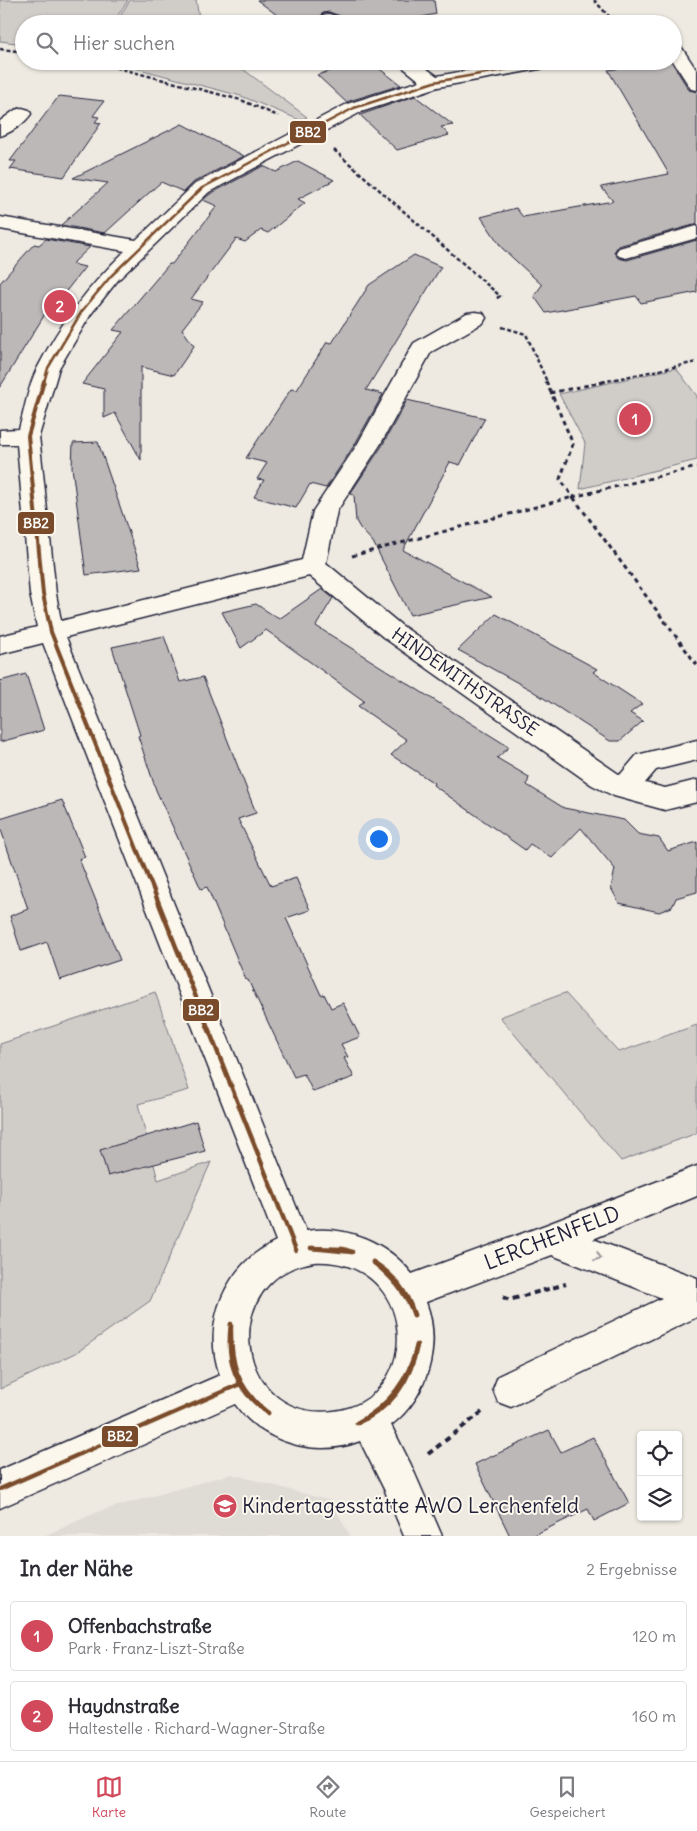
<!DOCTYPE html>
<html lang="de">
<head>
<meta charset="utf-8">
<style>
  :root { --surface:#fff; --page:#f7f7f7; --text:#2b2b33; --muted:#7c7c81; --line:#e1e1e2; --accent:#d1495b }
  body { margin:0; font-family:Delius,sans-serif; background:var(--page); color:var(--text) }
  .controls { position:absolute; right:15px; bottom:15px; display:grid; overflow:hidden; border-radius:5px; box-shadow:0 1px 4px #0004 }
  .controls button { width:45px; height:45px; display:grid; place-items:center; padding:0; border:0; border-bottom:1px solid var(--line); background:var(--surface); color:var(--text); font:25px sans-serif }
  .you { position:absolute; left:378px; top:838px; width:18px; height:18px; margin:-12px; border:4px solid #fff; border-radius:50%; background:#1a73e8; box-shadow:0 0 0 8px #1a73e833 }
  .badge { display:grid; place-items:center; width:32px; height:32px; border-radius:50%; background:var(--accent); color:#fff; font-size:16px; font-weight:700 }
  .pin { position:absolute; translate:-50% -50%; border:2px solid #fff; box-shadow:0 1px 5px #0006 }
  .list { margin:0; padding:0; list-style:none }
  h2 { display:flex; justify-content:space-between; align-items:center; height:65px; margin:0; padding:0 20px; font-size:21px }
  h2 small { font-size:16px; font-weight:400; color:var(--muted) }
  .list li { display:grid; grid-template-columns:32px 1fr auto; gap:15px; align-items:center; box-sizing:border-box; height:70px; margin:0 10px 10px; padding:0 10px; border:1px solid var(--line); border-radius:5px }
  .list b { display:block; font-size:19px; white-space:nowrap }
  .list p { margin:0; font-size:16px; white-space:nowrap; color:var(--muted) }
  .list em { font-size:16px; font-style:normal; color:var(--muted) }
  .icon { flex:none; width:28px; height:28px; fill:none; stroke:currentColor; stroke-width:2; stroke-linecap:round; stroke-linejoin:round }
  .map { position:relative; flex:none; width:697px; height:1536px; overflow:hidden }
  .search { position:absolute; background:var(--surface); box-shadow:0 1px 4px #0004; left:15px; right:15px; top:15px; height:55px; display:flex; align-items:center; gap:12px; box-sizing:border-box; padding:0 18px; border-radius:28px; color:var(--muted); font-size:19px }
  .sheet { height:225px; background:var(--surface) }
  nav { display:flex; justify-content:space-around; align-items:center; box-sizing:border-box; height:70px; border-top:1px solid var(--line); background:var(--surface); font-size:14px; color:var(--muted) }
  nav a { display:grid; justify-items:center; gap:2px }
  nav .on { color:var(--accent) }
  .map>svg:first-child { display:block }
  .built { fill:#dfdbd5 }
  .green { fill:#d0cdc9; stroke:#797882 }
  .building { fill:#bcb8b8; stroke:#22223b }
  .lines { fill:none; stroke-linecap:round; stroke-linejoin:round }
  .minor-casing { stroke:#22223b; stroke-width:3 }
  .path-far2 { stroke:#22223b; stroke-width:2.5; stroke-dasharray:4 2.5; stroke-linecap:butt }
  .path-far1 { stroke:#22223b; stroke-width:3; stroke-dasharray:4.5 4; stroke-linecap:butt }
  .path { stroke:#22223b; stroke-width:4; stroke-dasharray:6 4.5; stroke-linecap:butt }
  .minor { fill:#fbf7ec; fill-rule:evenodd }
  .bus-1-far2-casing { stroke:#fbf7ec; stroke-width:5 }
  .bus-1-far1-casing { stroke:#fbf7ec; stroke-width:8 }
  .bus-1-casing { stroke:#fbf7ec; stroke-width:8 }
  .bus-1-far2 { stroke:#7a4b2a; stroke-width:2.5 }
  .bus-1-far1 { stroke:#7a4b2a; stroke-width:4 }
  .bus-1 { stroke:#7a4b2a; stroke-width:4.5 }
  .oneway { stroke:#99979c }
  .labels { text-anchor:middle; stroke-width:4; stroke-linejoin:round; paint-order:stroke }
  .street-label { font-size:18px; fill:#22223b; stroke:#fbf7ec }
  .near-street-label { font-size:21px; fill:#22223b; stroke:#fbf7ec }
  .near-poi-label { font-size:21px; fill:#22223b; stroke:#fbf7ec; text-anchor:start }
  .line-badge { stroke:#fbf7ec; stroke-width:2 }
  .badge-label { font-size:14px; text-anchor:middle; font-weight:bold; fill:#fff }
</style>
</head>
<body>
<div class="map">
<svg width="697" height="1536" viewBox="0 0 697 1536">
  <rect width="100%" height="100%" fill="#eeeae2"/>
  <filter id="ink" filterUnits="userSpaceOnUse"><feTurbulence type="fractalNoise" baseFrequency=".02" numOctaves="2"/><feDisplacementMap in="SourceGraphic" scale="10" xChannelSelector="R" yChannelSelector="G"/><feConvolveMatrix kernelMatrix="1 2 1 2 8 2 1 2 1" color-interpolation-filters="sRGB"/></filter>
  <g filter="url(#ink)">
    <polygon class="built" points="231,1474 331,1501 350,1536 44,1536 100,1511"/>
    <g class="green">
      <polygon points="0,0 128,0 112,24 24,24 24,44 0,41"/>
      <polygon points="130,0 196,0 200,24 115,24"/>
      <polygon points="109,61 232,61 307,117 300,120 241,96"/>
      <polygon points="676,368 697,396 697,460 580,489 585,443 559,394"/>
      <polygon points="155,992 189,1090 138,1104 158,1180 211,1162 150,1301 76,1353 0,1389 0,1044"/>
      <polygon points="565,993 619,1052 697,1025 697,1133 621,1161 500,1017"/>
    </g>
    <g class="building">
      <polygon points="257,0 434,0 436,14 390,24 349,24 346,18 329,12 323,13 318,18 321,24 289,24"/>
      <polygon points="362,61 369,61 401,85 346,102 317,75"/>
      <polygon points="671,61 689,90 697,92 697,224 618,246 614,252 618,258 627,260 697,240 697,292 641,303 636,296 546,313 534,296 542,285 502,248 481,217 516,208 523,217 613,201 601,187 669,174 608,70"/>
      <polygon points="59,96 104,101 93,116 99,117 95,122 101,123 64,177 10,169 16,161 10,161"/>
      <polygon points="415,96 453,125 441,127 449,135 397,150 360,115"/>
      <polygon points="182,124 244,156 194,182 184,192 161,182 105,233 61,225 108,183 73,178"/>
      <polygon points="298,161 334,180 298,199 305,203 268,233 261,230 245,242 236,239 191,299 203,302 182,329 194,346 174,375 141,367 141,460 115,413 104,418 104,389 82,384 123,332 113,330 169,264 172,264 217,206 203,200 210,194 263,166 276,172"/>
      <polygon points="46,239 90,247 72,264 85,267 63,295 58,293 0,387 0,283 34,244 39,245"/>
      <polygon points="414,255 441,267 366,390 383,394 355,444 326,488 310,484 296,508 254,497 264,480 257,479 267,463 246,458 291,389 297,390 327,342 332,343 369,285"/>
      <polygon points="407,400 485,418 460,465 450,462 403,550 492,597 410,615 373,542 360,528 356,521 354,495 350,494 382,446"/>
      <polygon points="98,442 141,568 86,575 72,467 73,443"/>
      <polygon points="322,589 333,598 316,626 509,747 497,758 529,777 527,785 564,808 624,820 638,834 659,838 668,851 697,842 697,892 676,898 672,907 659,912 619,903 611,888 615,869 581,828 552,858 530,844 525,850 433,785 434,783 391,755 407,740 358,706 364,701 266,630 241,648 222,612 256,604 279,619"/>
      <polygon points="496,614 597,669 593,672 642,704 630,713 643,721 620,741 610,741 531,690 458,650"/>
      <polygon points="164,636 180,682 203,677 256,813 238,819 271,886 296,878 310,910 286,918 321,995 324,994 331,1008 343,1003 360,1037 341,1044 348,1057 344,1058 354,1077 313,1092 304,1074 294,1077 248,980 246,980 207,887 201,889 156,790 138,736 140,735 112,647"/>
      <polygon points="26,674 44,730 0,742 0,681"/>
      <polygon points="62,800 85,857 79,859 120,960 60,980 47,942 21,951 10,916 28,909 0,827 0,819"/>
      <polygon points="196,1121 205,1151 108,1176 100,1150"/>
      <polygon points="549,1430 561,1452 593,1437 629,1503 594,1521 588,1509 532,1536 510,1536 475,1464"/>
    </g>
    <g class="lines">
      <defs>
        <g id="minor">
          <polygon points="329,14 345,20 347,24 323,23 320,19 323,15"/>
          <polygon points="673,47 682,48 697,71 697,90 691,89 673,61"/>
          <path d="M395 61H416L437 76 520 61H565L562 65 556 66 438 87 361 112 209 192 118 280 91 314 59 368 39 436 56 594 61 621 302 560 313 511 357 445 411 348 414 343 467 313 475 312 483 313 486 318 483 323 431 352 380 445 337 511 326 563 401 625 620 775 637 755 697 740V760L656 770 645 783 665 788 697 780V802L665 810 614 796 592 785 383 637 309 576 66 637 306 1231C346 1225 387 1242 412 1274L548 1224 697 1166V1196L593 1239 697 1278V1317L511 1407 498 1402 493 1389 498 1376 662 1298 552 1255 426 1302C442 1345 428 1397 391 1425L411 1465 442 1536H404L385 1491 360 1441C316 1458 263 1443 235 1404L0 1508V1470L220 1375C201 1323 226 1264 276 1241L43 643 0 654V636L37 627 30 594 17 444H0V430L19 429C25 409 28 385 38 367 60 323 90 285 125 251L0 229V217L136 240 195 184 347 104 420 81ZM314 1262C419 1257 425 1400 334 1411 234 1424 216 1277 314 1262Z"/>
          <path d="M22 108 29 110 31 114C25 123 11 133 0 136V121L15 110Z"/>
          <polygon points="697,226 697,238 626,258 619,256 616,252 619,248"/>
        </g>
      </defs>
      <use href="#minor" class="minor-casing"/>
      <g class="path-far2">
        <polyline points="594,0 616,24"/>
        <polyline points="0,49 24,52"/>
        <polyline points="91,61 241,100 278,116"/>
        <polyline points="334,150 500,296 496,299"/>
        <polyline points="502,327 526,334 547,382"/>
        <polyline points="602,382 697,362"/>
      </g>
      <g class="path-far1">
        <polyline points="546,381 573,444 560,479 573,497 697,467"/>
        <polyline points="550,393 608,381"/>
        <polyline points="352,556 573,497 697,665"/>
      </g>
      <g class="path">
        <polyline points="503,1297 509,1300 566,1284"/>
        <polyline points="428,1454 482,1412"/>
      </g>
      <use href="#minor" class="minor"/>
      <defs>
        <polyline id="bus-1-far2" points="44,382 48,368 82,311 111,276 202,188 354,108 434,82 554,61"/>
        <polyline id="bus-1-far1" points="44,381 28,436 43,594 51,632 150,882"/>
        <g id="bus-1">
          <polyline points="150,881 296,1250"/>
          <polyline points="311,1248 352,1252"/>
          <polyline points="311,1248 343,1249 352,1252"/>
          <path d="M373 1262C394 1275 407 1291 414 1315"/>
          <path d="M373 1262C392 1277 406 1292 414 1315"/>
          <path d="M231 1324C230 1362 236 1388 268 1413"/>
          <path d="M231 1324C226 1362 236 1391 268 1413"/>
          <path d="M357 1423C389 1406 409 1381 417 1345"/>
          <path d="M357 1423C391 1409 411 1381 417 1345"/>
          <polyline points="0,1489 240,1384"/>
        </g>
      </defs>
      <use href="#bus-1-far2" class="bus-1-far2-casing"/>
      <use href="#bus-1-far1" class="bus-1-far1-casing"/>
      <use href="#bus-1" class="bus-1-casing"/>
      <use href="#bus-1-far2" class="bus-1-far2"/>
      <use href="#bus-1-far1" class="bus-1-far1"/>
      <use href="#bus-1" class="bus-1"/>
    </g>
    <defs><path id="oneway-chevron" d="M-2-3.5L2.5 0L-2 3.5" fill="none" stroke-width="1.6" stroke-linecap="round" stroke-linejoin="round" transform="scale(1.25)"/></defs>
    <use class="oneway" href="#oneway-chevron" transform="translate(598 1257) rotate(21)"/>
  </g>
  <defs>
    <symbol id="school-disc" viewBox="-11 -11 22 22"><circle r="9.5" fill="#d1495b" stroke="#fbf7ec"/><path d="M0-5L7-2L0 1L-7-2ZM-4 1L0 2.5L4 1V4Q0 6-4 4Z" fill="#fff"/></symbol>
  </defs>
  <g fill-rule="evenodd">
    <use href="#school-disc" x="211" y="1492" width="28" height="28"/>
  </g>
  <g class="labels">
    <g class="street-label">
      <text transform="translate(465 682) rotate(35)" y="6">HINDEMITHSTRASSE</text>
    </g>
    <g class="near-street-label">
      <text transform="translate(552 1238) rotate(-21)" y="7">LERCHENFELD</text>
    </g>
    <g class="near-poi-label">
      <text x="242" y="1513">Kindertagesstätte AWO Lerchenfeld</text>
    </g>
  </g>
  <g class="line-badge">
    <rect x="289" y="120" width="38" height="24" rx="5" fill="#7a4b2a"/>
    <rect x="17" y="511" width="38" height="24" rx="5" fill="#7a4b2a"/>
    <rect x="182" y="998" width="38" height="24" rx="5" fill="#7a4b2a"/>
    <rect x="101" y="1425" width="38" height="23" rx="5" fill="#7a4b2a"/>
  </g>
  <g class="badge-label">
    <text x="308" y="137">BB2</text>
    <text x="36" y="528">BB2</text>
    <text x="201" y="1015">BB2</text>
    <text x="120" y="1441">BB2</text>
  </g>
</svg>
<div class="controls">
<button><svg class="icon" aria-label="locate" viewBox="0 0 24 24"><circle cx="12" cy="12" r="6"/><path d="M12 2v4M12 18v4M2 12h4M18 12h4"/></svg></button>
<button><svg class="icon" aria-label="layers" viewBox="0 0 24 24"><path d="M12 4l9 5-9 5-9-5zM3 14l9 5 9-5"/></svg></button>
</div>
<div class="you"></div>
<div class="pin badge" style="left:635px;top:419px">1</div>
<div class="pin badge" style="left:60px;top:306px">2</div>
<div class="search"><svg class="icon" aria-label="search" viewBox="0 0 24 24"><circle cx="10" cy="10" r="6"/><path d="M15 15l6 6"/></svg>Hier suchen</div>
</div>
<section class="sheet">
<h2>In der Nähe<small>2 Ergebnisse</small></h2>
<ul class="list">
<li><span class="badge">1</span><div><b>Offenbachstraße</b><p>Park · Franz-Liszt-Straße</p></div><em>120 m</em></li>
<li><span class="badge">2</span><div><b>Haydnstraße</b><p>Haltestelle · Richard-Wagner-Straße</p></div><em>160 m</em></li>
</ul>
</section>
<nav>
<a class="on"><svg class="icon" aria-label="map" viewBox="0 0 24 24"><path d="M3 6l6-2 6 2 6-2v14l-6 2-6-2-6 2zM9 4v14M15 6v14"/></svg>Karte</a>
<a><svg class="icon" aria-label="directions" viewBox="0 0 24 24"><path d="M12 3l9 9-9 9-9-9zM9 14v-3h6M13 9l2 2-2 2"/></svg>Route</a>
<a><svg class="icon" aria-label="saved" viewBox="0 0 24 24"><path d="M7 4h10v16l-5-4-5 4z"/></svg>Gespeichert</a>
</nav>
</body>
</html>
